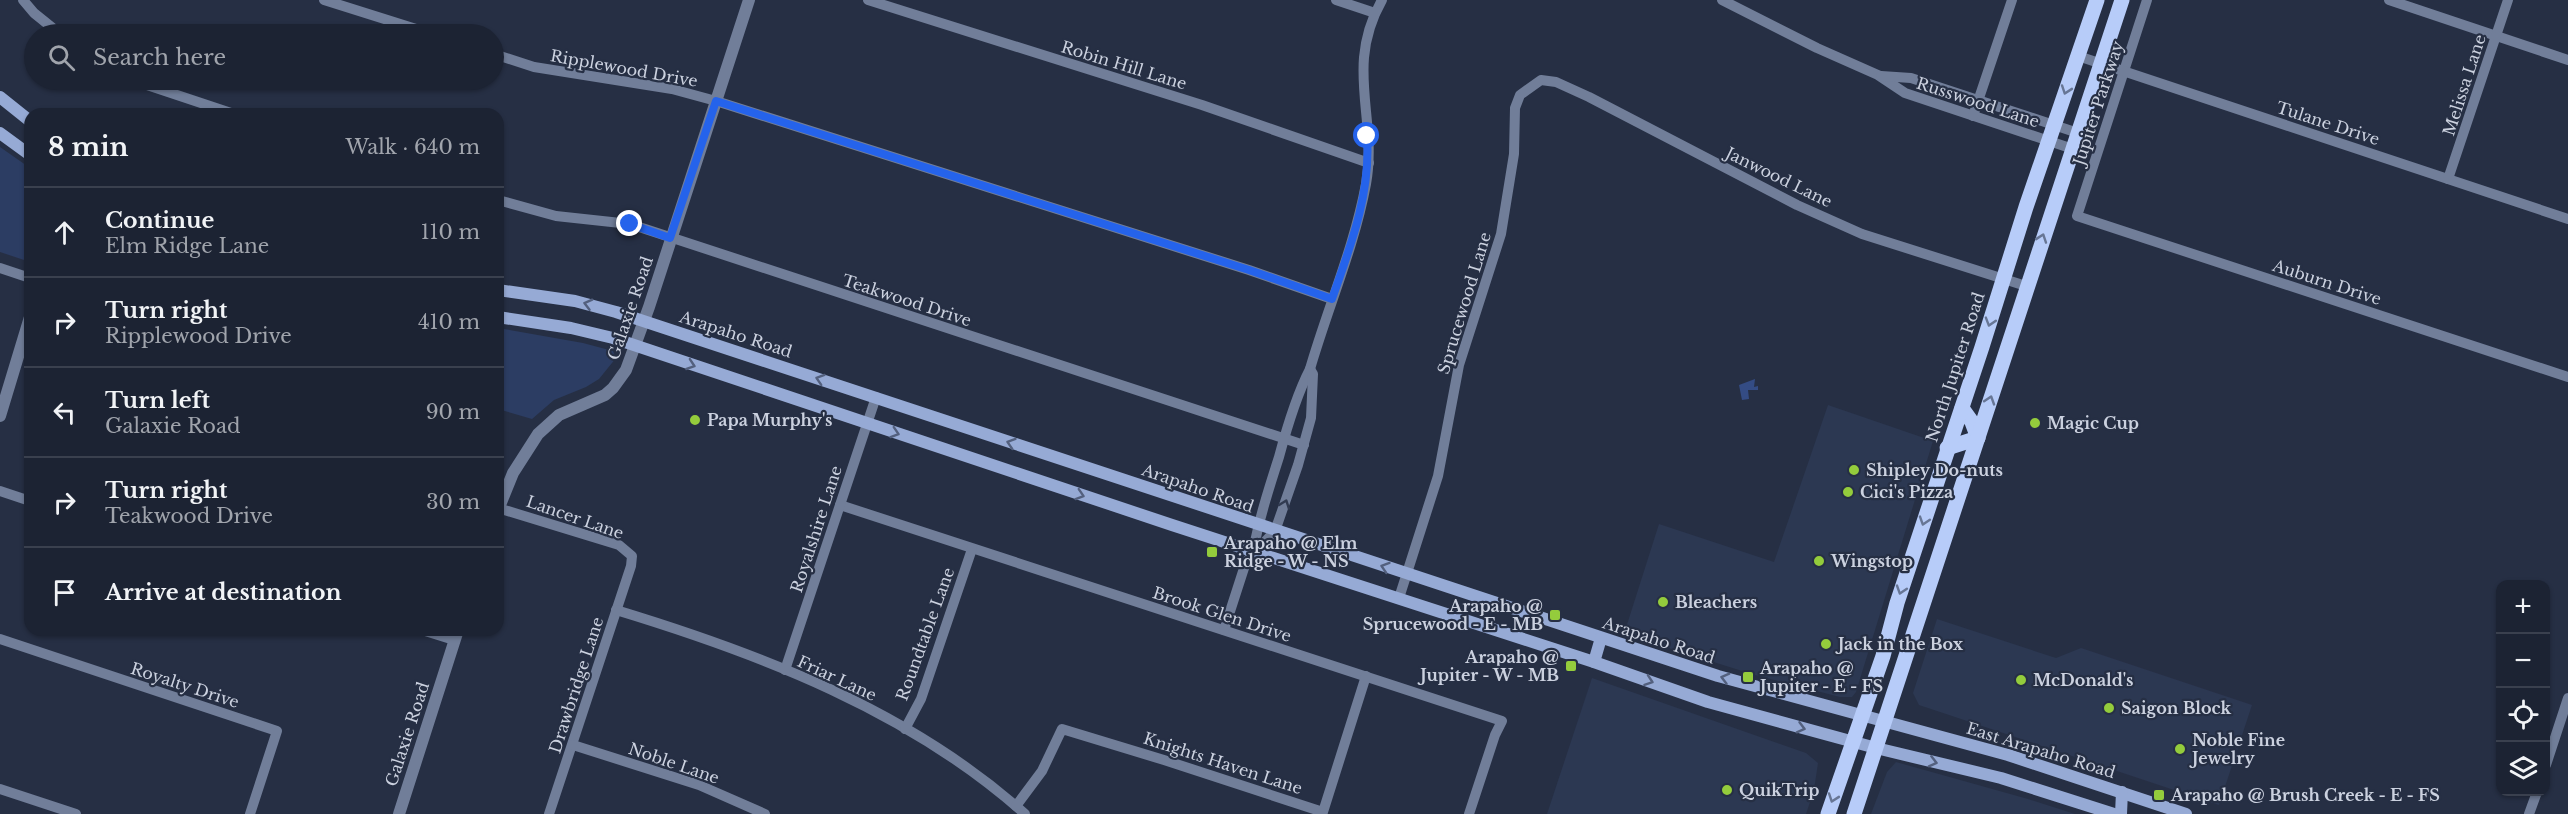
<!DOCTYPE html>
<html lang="en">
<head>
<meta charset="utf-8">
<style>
  :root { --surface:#1c2333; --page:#252b3b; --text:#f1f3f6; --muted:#a0a4ac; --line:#3a404e }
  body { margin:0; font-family:"Libre Baskerville",serif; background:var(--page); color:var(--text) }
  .controls { position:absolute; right:18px; bottom:18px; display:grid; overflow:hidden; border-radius:12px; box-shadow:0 2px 4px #0004 }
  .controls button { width:54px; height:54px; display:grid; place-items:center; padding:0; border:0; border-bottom:2px solid var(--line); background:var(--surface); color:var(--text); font:30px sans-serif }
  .stop { position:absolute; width:18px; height:18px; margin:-14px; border:4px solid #2563eb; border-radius:50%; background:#fff }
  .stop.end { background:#2563eb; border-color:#fff; box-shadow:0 2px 6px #0008 }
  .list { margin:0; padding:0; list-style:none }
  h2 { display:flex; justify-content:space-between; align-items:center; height:78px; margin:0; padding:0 24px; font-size:26px }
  h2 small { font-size:20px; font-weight:400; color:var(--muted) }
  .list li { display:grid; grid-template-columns:39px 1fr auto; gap:18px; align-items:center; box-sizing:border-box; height:90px; padding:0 24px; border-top:2px solid var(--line) }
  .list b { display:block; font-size:22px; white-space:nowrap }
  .list p { margin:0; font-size:20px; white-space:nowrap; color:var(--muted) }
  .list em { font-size:20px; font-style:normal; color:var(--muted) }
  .icon { flex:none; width:33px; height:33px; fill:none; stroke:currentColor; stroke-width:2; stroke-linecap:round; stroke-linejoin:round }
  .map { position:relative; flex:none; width:2568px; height:814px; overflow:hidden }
  .search { position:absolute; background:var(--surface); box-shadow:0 2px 4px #0004; left:24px; top:24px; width:480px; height:66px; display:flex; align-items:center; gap:15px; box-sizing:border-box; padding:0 21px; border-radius:33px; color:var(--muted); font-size:22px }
  .panel { position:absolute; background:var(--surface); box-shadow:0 2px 4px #0004; left:24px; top:108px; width:480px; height:528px; border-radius:18px }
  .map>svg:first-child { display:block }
  .built { fill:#2c3852 }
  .green { fill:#2c3d63 }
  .water { fill:#344c84 }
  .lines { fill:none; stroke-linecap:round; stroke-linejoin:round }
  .minor { stroke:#717e99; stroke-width:10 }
  .tertiary { stroke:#717e99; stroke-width:12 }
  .secondary { stroke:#96aad5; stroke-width:12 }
  .primary { stroke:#b7ccf9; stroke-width:15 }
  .oneway { stroke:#677695 }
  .oneway2 { stroke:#53607e }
  .oneway3 { stroke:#313b51 }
  .route { stroke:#2563eb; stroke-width:8 }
  .poi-dot { fill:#94cc3c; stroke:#262f44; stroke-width:2 }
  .labels { text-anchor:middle; stroke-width:4.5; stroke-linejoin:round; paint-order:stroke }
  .street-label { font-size:16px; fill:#cbd1df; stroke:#262f44 }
  .poi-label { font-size:16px; font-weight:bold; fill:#cbd1df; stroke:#262f44; text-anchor:start }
</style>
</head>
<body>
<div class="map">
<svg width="2568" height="814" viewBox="0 0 2568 814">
  <rect width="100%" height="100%" fill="#262f44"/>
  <g class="built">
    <polygon points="1828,405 1933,441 1856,692 1852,697 1840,697 1755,675 1624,634 1659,524 1774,562"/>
    <polygon points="1937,619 2056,658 2081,648 2252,705 2219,805 1919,705 1913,693"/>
    <polygon points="1592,678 1806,753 1818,763 1814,790 1806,814 1547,814"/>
    <polygon points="1896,762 2028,799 2075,814 1871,814 1887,772"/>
  </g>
  <g class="green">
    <polygon points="0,147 30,168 30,262 0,252"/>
    <polygon points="498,328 583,343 613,351 616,358 599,379 586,387 554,400 532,419 498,409"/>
  </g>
  <polygon class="water" points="1755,379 1754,387 1758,386 1758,390 1748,390 1749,399 1742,400 1739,385"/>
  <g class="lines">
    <g class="minor">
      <polyline points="23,0 34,13 60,34"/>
      <polyline points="324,0 432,34"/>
      <polyline points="868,0 1202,105 1369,163"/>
      <polyline points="1336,0 1375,13"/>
      <polyline points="1722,0 1817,48 1878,75 1905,93 2073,149"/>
      <polyline points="2147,0 2077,216 2568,377"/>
      <polyline points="2389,0 2568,60"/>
      <polyline points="494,54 534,67 672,89 716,101 1249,270 1332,299"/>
      <polyline points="2078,56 2568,219"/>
      <polyline points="1881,76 1911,78 2078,133"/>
      <polyline points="132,80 234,114"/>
      <polyline points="1973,116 2012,0"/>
      <polyline points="2448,179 2508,0"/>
      <polyline points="498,200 556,216 630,224 1304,445"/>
      <polyline points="0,268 30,278"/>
      <polyline points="0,491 30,501"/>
      <polyline points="840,505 1502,721 1495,735 1469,814"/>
      <polyline points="498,508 619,545 632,556 631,566 549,814"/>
      <path d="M1253 552C1259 519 1269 488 1279 457 1287 427 1296 396 1310 369 1328 307 1354 248 1366 184 1378 118 1344 67 1382 0"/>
      <polyline points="1399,598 1438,476 1459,365 1501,234 1514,154 1515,108 1520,95 1541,80 1556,82 1589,97 1797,205 1862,234 2026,286"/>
      <path d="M616 610C761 654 910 711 1025 814"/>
      <polyline points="422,630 454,640"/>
      <polyline points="1224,630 1246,562 1275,531 1298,465 1311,418 1313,374 1310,369"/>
      <polyline points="0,639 277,731 250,814"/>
      <polyline points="785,670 876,397"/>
      <polyline points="905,729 921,699 972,549"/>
      <polyline points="573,745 699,785 765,814"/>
      <polyline points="2546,765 2568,698"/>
      <polyline points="0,789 76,814"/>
      <polyline points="1016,806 1042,771 1062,729 1164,760 1323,812 1366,676"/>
      <polyline points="2529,814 2537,792"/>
    </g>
    <g class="tertiary">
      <polyline points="0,416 30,317"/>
      <polyline points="498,510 513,473 538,434 559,415 605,395 613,388 626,370 649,307 749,0"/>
      <polyline points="399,814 458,630"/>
    </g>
    <g class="secondary">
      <polyline points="0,97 30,121"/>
      <polyline points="0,133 30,155"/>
      <polyline points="498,290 575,301 616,312 1718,676 2008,755 2186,814"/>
      <polyline points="498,317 571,328 613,338 1172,525 1594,662 1708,702 1876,748 2001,778 2114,814"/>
      <polyline points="1594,662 1601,638"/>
      <polyline points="2121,814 2122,792"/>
    </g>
    <g class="primary">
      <polyline points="1947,448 1978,438 1972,422 1962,408"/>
      <polyline points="1828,814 1883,656 1897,603 1982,347 2026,207 2097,0"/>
      <polyline points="1854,814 2122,0"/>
    </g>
  </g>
  <defs><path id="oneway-chevron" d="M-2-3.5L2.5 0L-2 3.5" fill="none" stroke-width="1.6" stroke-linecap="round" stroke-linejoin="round" transform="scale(1.5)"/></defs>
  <g class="oneway">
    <use href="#oneway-chevron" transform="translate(2066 90) rotate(109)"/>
    <use href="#oneway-chevron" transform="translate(2042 238) rotate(-71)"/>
    <use href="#oneway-chevron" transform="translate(1990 322) rotate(107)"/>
    <use href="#oneway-chevron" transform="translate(1990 400) rotate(-72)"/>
    <use href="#oneway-chevron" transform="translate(1924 521) rotate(108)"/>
    <use href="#oneway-chevron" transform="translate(1901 590) rotate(108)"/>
    <use href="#oneway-chevron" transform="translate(1833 798) rotate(109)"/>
  </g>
  <g class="oneway2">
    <use href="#oneway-chevron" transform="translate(588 304) rotate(-165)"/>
    <use href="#oneway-chevron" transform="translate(691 365) rotate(19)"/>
    <use href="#oneway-chevron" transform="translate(820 379) rotate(-162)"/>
    <use href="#oneway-chevron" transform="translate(895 433) rotate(18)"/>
    <use href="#oneway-chevron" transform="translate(1011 443) rotate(-162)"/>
    <use href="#oneway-chevron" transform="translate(1080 495) rotate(18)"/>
    <use href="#oneway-chevron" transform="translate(1385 567) rotate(-162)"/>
    <use href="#oneway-chevron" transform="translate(1725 678) rotate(-165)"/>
    <use href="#oneway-chevron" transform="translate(1649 681) rotate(19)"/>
    <use href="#oneway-chevron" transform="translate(1801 728) rotate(15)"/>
    <use href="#oneway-chevron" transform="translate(1933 762) rotate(14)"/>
  </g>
  <use class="oneway3" href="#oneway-chevron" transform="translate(1285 504) rotate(-70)"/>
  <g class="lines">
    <path class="route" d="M630 224 670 238 716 101 1249 270 1332 299C1351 245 1371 193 1367 136"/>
  </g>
  <g class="poi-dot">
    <circle cx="695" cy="420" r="6"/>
    <circle cx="2035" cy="423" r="6"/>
    <circle cx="1854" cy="470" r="6"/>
    <circle cx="1848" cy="492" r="6"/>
    <rect x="1206" y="546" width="12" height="12" rx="3"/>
    <circle cx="1819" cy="561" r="6"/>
    <circle cx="1663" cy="602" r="6"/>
    <rect x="1549" y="609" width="12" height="12" rx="3"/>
    <circle cx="1826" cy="644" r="6"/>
    <rect x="1565" y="660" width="12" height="12" rx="3"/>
    <rect x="1742" y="671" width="12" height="12" rx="3"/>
    <circle cx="2021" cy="680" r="6"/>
    <circle cx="2109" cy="708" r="6"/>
    <circle cx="2180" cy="749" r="6"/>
    <circle cx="1727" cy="790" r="6"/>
    <rect x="2153" y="789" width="12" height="12" rx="3"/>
  </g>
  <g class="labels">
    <g class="street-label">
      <text transform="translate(1124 65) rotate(17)" y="6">Robin Hill Lane</text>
      <text transform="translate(624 68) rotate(10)" y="6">Ripplewood Drive</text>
      <text transform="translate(2464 85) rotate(-72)" y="6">Melissa Lane</text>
      <text transform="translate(1978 102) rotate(18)" y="6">Russwood Lane</text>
      <text transform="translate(2098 103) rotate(-72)" y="6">Jupiter Parkway</text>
      <text transform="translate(2328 123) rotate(18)" y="6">Tulane Drive</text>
      <text transform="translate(1779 177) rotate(26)" y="6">Janwood Lane</text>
      <text transform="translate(2327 282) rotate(18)" y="6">Auburn Drive</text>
      <text transform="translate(907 300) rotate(18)" y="6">Teakwood Drive</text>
      <text transform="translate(1464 303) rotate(-73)" y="6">Sprucewood Lane</text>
      <text transform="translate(630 308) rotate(-71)" y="6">Galaxie Road</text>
      <text transform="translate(736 334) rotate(18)" y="6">Arapaho Road</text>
      <text transform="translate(1955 367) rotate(-72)" y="6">North Jupiter Road</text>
      <text transform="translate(1198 488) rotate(19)" y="6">Arapaho Road</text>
      <text transform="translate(575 517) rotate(19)" y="6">Lancer Lane</text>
      <text transform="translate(816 529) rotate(-72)" y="6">Royalshire Lane</text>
      <text transform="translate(1222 614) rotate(18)" y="6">Brook Glen Drive</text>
      <text transform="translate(925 634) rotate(-70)" y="6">Roundtable Lane</text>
      <text transform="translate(1659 640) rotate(18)" y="6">Arapaho Road</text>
      <text transform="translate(837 678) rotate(25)" y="6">Friar Lane</text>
      <text transform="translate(185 685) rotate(18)" y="6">Royalty Drive</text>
      <text transform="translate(576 685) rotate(-72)" y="6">Drawbridge Lane</text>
      <text transform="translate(407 734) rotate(-72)" y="6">Galaxie Road</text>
      <text transform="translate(2041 750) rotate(17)" y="6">East Arapaho Road</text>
      <text transform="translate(674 763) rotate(19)" y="6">Noble Lane</text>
      <text transform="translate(1223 763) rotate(18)" y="6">Knights Haven Lane</text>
    </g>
    <g class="poi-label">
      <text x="707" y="426">Papa Murphy's</text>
      <text x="2047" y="429">Magic Cup</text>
      <text x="1866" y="476">Shipley Do-nuts</text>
      <text x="1860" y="498">Cici's Pizza</text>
      <text x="1224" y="549">Arapaho @ Elm<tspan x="1224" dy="18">Ridge - W - NS</tspan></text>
      <text x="1831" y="567">Wingstop</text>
      <text x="1675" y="608">Bleachers</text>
      <text x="1543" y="612" text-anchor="end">Arapaho @<tspan x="1543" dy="18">Sprucewood - E - MB</tspan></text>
      <text x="1838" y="650">Jack in the Box</text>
      <text x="1559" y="663" text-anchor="end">Arapaho @<tspan x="1559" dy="18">Jupiter - W - MB</tspan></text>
      <text x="1760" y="674">Arapaho @<tspan x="1760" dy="18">Jupiter - E - FS</tspan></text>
      <text x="2033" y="686">McDonald's</text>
      <text x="2121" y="714">Saigon Block</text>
      <text x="2192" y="746">Noble Fine<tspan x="2192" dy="18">Jewelry</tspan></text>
      <text x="1739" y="796">QuikTrip</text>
      <text x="2171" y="801">Arapaho @ Brush Creek - E - FS</text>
    </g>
  </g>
</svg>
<div class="controls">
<button>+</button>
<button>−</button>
<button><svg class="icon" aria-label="locate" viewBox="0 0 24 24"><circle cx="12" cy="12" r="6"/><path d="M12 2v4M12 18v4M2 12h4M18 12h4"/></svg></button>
<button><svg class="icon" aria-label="layers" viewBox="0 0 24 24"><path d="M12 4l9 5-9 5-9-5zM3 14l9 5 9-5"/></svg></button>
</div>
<div class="stop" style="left:1367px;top:136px"></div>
<div class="stop end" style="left:630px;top:224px"></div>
<div class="search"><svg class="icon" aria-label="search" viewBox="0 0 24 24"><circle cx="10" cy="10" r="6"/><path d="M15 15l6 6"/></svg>Search here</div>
<section class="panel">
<h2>8 min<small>Walk · 640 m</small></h2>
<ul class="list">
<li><svg class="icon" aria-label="ahead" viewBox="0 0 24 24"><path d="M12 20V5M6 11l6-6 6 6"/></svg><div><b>Continue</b><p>Elm Ridge Lane</p></div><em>110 m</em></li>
<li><svg class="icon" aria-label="right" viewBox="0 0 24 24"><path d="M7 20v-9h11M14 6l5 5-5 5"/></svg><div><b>Turn right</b><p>Ripplewood Drive</p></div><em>410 m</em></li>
<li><svg class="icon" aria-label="left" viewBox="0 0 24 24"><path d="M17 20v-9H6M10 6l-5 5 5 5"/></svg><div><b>Turn left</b><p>Galaxie Road</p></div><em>90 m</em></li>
<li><svg class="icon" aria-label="right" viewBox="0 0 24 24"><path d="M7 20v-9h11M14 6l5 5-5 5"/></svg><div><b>Turn right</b><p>Teakwood Drive</p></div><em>30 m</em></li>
<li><svg class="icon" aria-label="arrive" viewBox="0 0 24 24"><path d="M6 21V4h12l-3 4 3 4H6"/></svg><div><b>Arrive at destination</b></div></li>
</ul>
</section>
</div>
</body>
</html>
